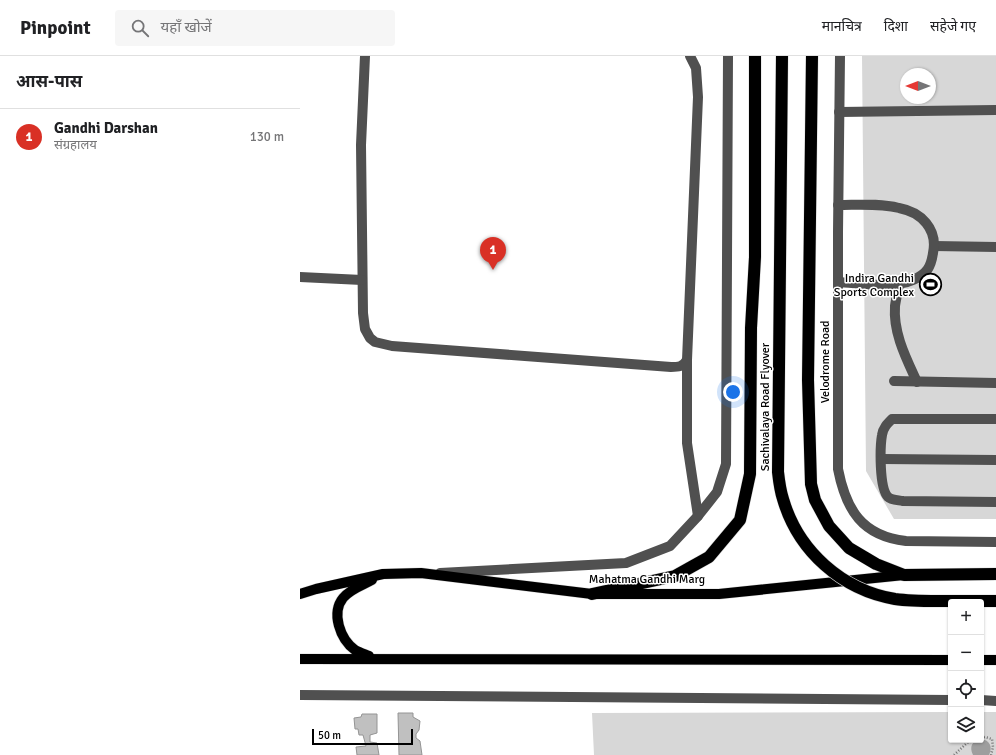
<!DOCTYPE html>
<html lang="hi">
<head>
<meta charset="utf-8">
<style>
  :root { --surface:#fff; --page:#f6f6f6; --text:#202124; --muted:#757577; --line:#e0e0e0; --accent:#d93025 }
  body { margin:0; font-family:Signika,"Noto Sans Devanagari",sans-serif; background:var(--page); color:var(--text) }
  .controls { position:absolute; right:12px; bottom:12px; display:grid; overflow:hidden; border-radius:4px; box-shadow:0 1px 3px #0004 }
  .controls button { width:36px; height:36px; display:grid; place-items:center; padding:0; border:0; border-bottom:1px solid var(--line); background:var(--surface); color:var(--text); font:20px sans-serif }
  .compass { position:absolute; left:600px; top:12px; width:36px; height:36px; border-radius:50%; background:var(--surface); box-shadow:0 1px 3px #0004; rotate:270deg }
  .scale { position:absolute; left:12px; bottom:10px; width:101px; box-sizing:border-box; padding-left:4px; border:2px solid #000; border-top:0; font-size:11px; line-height:14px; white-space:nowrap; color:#000; -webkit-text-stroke:3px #fff; paint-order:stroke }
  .you { position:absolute; left:433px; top:336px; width:14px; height:14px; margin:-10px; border:3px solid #fff; border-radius:50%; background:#1a73e8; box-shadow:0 0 0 6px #1a73e833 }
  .badge { display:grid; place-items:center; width:26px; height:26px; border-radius:50%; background:var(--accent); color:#fff; font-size:13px; font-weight:700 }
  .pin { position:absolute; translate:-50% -33px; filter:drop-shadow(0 1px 2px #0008) }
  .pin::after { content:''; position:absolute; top:21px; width:14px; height:12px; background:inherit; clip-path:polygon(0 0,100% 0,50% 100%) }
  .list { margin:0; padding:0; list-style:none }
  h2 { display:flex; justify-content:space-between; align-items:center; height:52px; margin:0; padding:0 16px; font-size:17px }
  h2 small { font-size:13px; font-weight:400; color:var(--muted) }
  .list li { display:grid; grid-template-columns:26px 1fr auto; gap:12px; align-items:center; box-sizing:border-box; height:56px; padding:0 16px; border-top:1px solid var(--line) }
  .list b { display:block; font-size:15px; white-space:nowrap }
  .list p { margin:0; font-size:13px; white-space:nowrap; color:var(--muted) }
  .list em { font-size:13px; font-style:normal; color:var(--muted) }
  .icon { flex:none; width:22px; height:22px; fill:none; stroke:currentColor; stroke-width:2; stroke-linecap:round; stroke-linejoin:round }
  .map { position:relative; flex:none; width:696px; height:699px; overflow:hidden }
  header { display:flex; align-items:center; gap:24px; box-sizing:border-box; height:56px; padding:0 20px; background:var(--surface); border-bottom:1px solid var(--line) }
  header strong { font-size:19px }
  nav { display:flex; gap:22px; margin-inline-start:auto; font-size:14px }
  .search { width:280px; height:36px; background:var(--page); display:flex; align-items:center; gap:10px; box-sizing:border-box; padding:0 14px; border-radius:4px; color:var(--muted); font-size:15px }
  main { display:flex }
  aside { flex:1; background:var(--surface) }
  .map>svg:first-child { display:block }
  .green { fill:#d7d7d7; fill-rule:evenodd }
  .water { fill:#9e9e9e }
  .building { fill:#c0c0c0; stroke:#949494 }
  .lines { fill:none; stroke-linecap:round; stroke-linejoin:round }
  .major-casing { stroke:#dbdbdb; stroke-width:11 }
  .highway-casing { stroke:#dbdbdb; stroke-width:13 }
  .path { stroke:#727272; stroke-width:2.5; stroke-dasharray:1 2; stroke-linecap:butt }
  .minor { stroke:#505050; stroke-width:10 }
  .major { stroke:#000; stroke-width:10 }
  .highway { stroke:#000; stroke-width:12 }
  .highway-bridge-casing { stroke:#dbdbdb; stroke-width:13; stroke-linecap:butt }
  .highway-bridge { stroke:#000; stroke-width:12 }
  .labels { text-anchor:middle; stroke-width:3; stroke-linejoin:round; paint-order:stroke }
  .poi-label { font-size:12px; fill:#000; stroke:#fff; text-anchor:end }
  .street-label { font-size:12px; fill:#000; stroke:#fff }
</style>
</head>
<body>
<header>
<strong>Pinpoint</strong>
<div class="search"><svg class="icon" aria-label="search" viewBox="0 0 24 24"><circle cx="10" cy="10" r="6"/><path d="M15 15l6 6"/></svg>यहाँ खोजें</div>
<nav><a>मानचित्र</a><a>दिशा</a><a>सहेजे गए</a></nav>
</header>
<main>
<aside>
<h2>आस-पास<small></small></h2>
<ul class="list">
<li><span class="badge">1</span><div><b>Gandhi Darshan</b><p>संग्रहालय</p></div><em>130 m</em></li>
</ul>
</aside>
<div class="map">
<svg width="696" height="699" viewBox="0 0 696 699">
  <rect width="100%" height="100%" fill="#fff"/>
  <g class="green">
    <path d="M562 0H696V463H594L566 415ZM606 18H630V42H606Z"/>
    <polygon points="651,656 651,684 681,684 681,656 696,656 696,699 294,699 292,657"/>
  </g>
  <path class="water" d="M681 683C690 684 693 691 689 699H673C669 691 672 684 681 684Z"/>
  <g class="building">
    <polygon points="98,657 113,657 113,661 120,665 119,674 116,678 116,682 120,685 122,699 99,699"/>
    <polygon points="62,658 77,658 77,677 70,679 70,686 77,687 79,699 57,699 56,691 66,690 63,679 59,679 58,673 55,673 54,662 61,661"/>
  </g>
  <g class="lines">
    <defs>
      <g id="major">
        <polyline points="0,538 16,533 83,518 121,517 292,538 419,538 604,519"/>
        <path d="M69 600C64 598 58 596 55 594 40 583 31 557 43 542 50 533 63 529 72 524"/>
        <polyline points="0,603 651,604"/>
        <polyline points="681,604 696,604"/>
      </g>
      <g id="highway">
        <polyline points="512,0 508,324 511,428 515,444 529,470 549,492 576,508 604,519 696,518"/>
        <polyline points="292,538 375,520 409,501 440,464 450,418 451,272 455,201 455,0"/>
      </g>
    </defs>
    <use href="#major" class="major-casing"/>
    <use href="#highway" class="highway-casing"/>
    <g class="path">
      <polyline points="681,682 685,681 692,683 693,691 691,699"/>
      <polyline points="654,699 667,687 676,684"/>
    </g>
    <g class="minor">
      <path d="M65 0 61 89 63 257 65 273 70 282 75 286 92 290 371 311C378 311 383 311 387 304L398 41 396 12 390 0"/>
      <path d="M540 0 538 176V413C546 454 562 480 606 485L696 486"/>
      <polyline points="539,56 696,54"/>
      <polyline points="634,190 696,191"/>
      <polyline points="0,221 62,224"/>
      <path d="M538 226C560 227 593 233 613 224 627 218 631 211 633 197 638 173 621 156 599 152 579 147 558 149 538 149"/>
      <path d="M599 228C598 235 596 243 595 250 593 277 606 302 617 326"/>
      <polyline points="387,304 387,387 398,460"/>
      <polyline points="594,325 696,327"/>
      <path d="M696 363H592C587 368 583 372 582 379 580 391 579 432 588 441 591 444 598 444 603 445L696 446"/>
      <polyline points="582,403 696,404"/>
      <polyline points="140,517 326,507 370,490 398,460 417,436 426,408 428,0"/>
      <polyline points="0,639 651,644"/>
      <polyline points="681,644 696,645"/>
    </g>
    <use href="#major" class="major"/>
    <use href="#highway" class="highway"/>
    <defs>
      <path id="highway-bridge" d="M482 0 478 416C479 425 480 434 483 443 498 495 542 534 595 543 609 545 624 545 638 545 657 545 677 545 696 545"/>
    </defs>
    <use href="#highway-bridge" class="highway-bridge-casing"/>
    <use href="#highway-bridge" class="highway-bridge"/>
  </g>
  <defs>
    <symbol id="stadium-ring" viewBox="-11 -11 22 22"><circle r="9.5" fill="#fff" stroke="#000" stroke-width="1.5"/><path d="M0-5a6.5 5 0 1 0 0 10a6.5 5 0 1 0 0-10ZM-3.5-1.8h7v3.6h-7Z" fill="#000"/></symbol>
  </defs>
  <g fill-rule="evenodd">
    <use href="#stadium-ring" x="618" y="216" width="25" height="25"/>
  </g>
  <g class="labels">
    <g class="poi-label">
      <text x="614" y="226">Indira Gandhi<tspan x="614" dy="14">Sports Complex</tspan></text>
    </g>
    <g class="street-label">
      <text transform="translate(525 306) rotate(-90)" y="4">Velodrome Road</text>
      <text transform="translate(465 351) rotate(-90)" y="4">Sachivalaya Road Flyover</text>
      <text x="347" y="527">Mahatma Gandhi Marg</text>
    </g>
  </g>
</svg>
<div class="controls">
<button>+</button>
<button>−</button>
<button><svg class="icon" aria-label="locate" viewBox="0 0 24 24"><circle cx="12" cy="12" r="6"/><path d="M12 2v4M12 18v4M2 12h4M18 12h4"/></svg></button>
<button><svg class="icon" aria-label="layers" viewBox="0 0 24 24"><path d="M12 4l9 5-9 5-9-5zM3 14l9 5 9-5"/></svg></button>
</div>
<svg class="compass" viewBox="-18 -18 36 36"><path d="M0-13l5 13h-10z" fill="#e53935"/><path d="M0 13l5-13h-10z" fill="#757577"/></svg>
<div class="scale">50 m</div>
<div class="you"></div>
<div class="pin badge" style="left:193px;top:214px">1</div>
</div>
</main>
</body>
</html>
